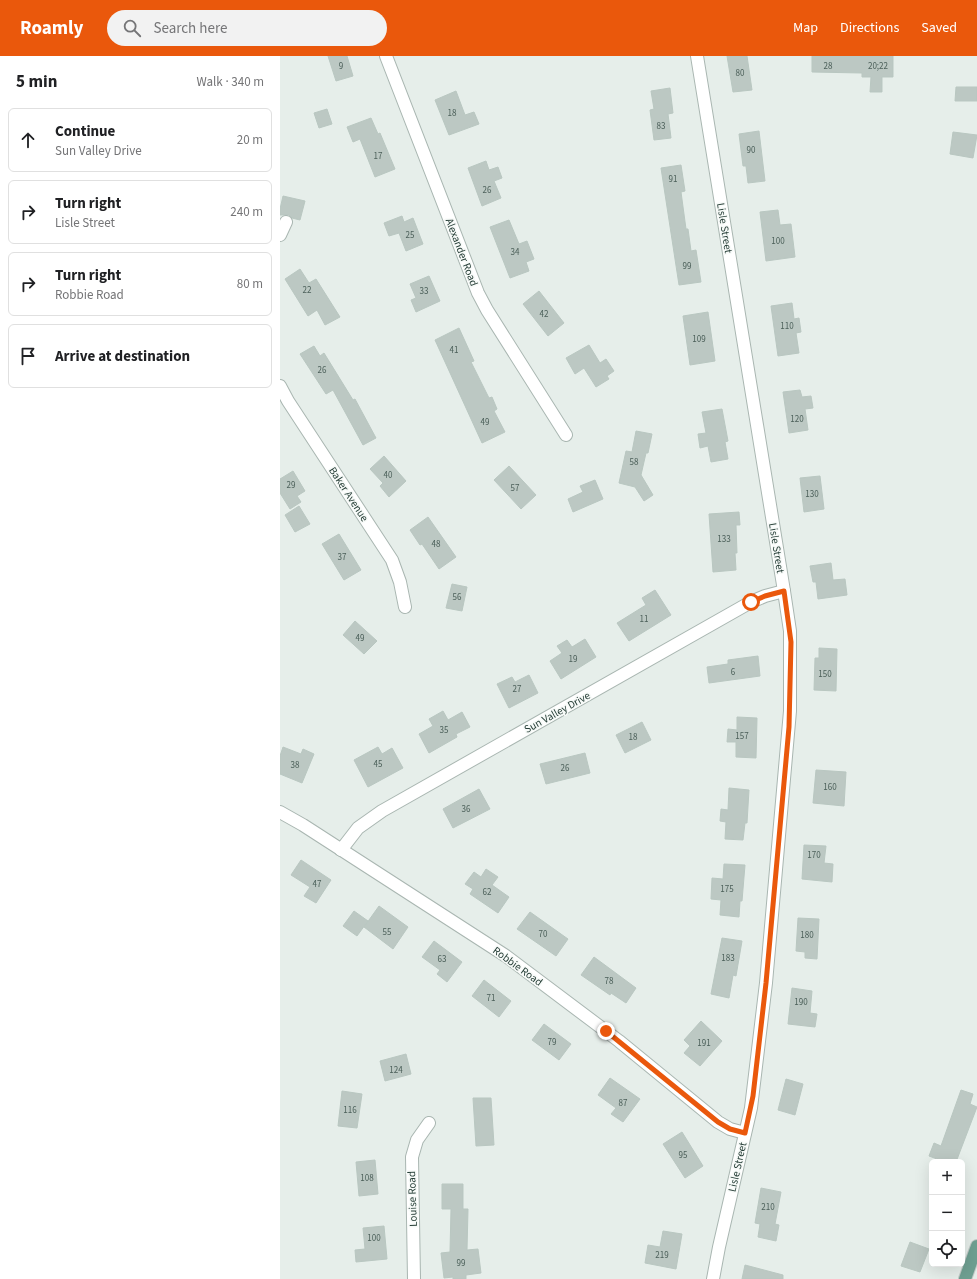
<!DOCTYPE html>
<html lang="en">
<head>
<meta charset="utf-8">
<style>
  :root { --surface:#fff; --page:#f2f2f2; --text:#202124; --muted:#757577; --line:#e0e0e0; --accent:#ea580c }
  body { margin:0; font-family:"Source Sans 3",sans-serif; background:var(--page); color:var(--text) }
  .controls { position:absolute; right:12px; bottom:12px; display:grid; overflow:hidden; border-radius:6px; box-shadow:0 4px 16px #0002 }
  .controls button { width:36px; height:36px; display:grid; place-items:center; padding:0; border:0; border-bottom:1px solid var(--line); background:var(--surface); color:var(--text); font:20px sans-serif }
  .stop { position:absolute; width:12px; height:12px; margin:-9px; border:3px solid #ea580c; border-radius:50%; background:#fff }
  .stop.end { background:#ea580c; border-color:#fff; box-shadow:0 1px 4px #0008 }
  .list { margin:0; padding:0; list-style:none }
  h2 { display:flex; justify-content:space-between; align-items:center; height:52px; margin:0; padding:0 16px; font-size:17px }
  h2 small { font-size:13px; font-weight:400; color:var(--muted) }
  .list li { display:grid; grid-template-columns:26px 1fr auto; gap:12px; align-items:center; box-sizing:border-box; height:64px; margin:0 8px 8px; padding:0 8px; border:1px solid var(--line); border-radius:6px }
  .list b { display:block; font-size:15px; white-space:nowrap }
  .list p { margin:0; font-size:13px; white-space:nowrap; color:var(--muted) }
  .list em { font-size:13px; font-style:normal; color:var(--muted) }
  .icon { flex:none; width:22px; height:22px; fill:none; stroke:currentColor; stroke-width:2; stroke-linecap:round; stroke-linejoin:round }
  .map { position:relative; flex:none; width:697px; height:1223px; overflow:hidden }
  header { display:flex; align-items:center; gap:24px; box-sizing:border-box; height:56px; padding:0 20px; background:var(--accent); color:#fff }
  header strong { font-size:19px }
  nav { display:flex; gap:22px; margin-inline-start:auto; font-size:14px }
  .search { width:280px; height:36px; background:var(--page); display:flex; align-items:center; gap:10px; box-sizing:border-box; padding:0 14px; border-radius:22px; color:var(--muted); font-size:15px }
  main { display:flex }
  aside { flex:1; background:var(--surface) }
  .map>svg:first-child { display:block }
  .building { fill:#bcc8c3; stroke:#b9c7c1 }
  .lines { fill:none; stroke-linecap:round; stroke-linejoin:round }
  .minor-casing { stroke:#a9b6b1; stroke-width:14 }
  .major-casing { stroke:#c2c9c7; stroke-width:14 }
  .minor { stroke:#fff; stroke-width:12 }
  .major { stroke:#6f9f91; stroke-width:12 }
  .route { stroke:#ea580c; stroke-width:5 }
  .labels { text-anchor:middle; stroke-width:3; stroke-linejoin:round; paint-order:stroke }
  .number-label { font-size:9px; fill:#4c605a }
  .street-label { font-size:11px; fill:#263e37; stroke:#f7faf8 }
</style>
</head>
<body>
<header>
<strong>Roamly</strong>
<div class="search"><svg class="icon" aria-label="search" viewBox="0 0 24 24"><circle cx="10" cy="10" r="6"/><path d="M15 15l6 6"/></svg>Search here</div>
<nav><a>Map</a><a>Directions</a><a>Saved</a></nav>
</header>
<main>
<aside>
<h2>5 min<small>Walk · 340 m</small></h2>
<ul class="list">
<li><svg class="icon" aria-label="ahead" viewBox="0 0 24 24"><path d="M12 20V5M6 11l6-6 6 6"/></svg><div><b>Continue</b><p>Sun Valley Drive</p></div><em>20 m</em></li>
<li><svg class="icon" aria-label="right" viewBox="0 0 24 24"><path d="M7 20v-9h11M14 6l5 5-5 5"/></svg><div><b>Turn right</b><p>Lisle Street</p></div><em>240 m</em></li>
<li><svg class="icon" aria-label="right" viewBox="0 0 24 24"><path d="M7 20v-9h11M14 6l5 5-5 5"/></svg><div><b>Turn right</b><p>Robbie Road</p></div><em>80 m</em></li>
<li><svg class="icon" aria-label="arrive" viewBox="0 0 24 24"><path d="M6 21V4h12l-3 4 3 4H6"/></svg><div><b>Arrive at destination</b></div></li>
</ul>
</aside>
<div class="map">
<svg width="697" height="1223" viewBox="0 0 697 1223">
  <rect width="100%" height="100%" fill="#e6eeea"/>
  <g class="building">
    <polygon points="48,0 67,0 73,20 56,25"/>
    <polygon points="447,0 467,0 472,34 453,36"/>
    <polygon points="532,0 613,0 613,21 602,21 602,36 590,36 591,21 582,21 582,17 532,16"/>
    <polygon points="676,31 697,31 697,45 675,45"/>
    <polygon points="390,32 393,57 388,58 391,82 374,84 370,54 374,53 371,35"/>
    <polygon points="176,35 185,59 194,56 199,68 169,79 155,44"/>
    <polygon points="47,53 52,68 39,72 34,57"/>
    <polygon points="91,62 98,78 100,77 115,113 95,121 80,83 73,86 67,71"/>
    <polygon points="479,75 485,125 468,127 466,110 463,110 459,78"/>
    <polygon points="673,76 697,79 693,102 670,98"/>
    <polygon points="206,105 209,114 218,111 222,122 214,125 221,142 202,150 188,112"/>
    <polygon points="401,109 405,135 401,136 406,173 408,173 411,195 416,194 421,226 399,229 381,112"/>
    <polygon points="3,140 25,145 20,164 12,162 9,159 0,159 0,153"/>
    <polygon points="498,154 500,169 511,168 515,201 486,205 480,156"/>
    <polygon points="122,160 124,166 133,162 143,188 126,195 119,177 109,180 104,167"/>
    <polygon points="229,164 239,188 247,185 254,203 246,206 249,215 230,222 210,171"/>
    <polygon points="20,213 29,227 36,223 60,261 45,269 37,254 28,260 5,223"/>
    <polygon points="149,220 160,245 136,256 131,244 136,242 130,228"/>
    <polygon points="259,235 284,267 268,280 243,248"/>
    <polygon points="512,247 514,263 519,262 521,276 516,277 519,297 498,300 491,250"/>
    <polygon points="428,256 435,305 410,309 403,260"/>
    <polygon points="179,272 194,305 191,306 209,342 212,341 217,353 214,355 225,376 202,387 155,284"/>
    <polygon points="309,289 320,307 326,303 334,315 327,320 329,323 316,331 304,312 295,318 286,302"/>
    <polygon points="34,290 40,300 44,297 73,344 75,343 96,382 83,389 53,334 46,338 20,298"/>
    <polygon points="520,334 522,341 531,340 533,352 525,353 528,374 509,377 503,336"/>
    <polygon points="442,353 448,385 445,386 448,403 431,406 428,390 420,392 418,378 426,377 422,356"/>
    <polygon points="356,375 372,378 368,397 366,397 361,419 373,439 364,445 355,431 339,427 346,395 352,396"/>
    <polygon points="104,400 126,425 109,441 100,430 103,427 90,413"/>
    <polygon points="229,410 256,439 241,453 214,424"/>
    <polygon points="13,415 25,435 17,440 21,446 10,453 0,437 0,423"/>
    <polygon points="540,420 544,453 524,456 520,422"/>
    <polygon points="315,424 323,443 293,456 288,443 303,436 300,430"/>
    <polygon points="19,450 30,468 15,476 5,459"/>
    <polygon points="459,456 460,469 456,469 457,497 455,497 456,514 433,516 429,458"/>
    <polygon points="148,461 176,501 159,513 142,488 140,489 130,474"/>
    <polygon points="59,478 81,514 64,524 42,488"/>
    <polygon points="551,507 553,524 565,523 567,539 538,543 536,526 533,526 530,510"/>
    <polygon points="172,528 187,531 182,555 166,552"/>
    <polygon points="375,534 391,559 349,585 337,567 366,549 362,542"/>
    <polygon points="75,565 97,585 84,598 63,579"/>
    <polygon points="305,583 316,601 281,623 270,605 282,597 277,590 287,584 292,591"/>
    <polygon points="539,592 557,593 556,635 534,634 535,602 539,602"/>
    <polygon points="478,600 480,620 429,627 427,611 448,608 448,604"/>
    <polygon points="249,619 258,637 229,652 217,628 232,621 235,626"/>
    <polygon points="163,655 168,664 182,656 190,671 176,678 177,681 149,697 139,678 153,670 149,663"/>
    <polygon points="457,661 477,662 476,702 456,701 456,686 447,686 448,673 457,674"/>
    <polygon points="362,666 371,684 345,697 336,679"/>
    <polygon points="3,691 21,698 23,693 34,698 22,727 0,718 0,700"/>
    <polygon points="98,691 102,698 112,692 123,712 88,731 74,704"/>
    <polygon points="305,697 310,717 266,728 260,708"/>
    <polygon points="536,714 566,716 564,750 533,747"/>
    <polygon points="449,732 469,734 467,767 465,767 463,784 445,783 446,766 440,765 441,753 448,754"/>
    <polygon points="199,733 210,753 173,772 163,753"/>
    <polygon points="524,789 546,790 544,807 553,808 552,826 522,823"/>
    <polygon points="21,804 51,824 36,847 24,840 30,831 11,819"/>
    <polygon points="444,808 465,809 462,845 460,845 459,861 440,859 441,844 431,843 432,822 443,823"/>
    <polygon points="206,813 218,821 212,829 229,841 218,857 190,838 193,833 185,828 194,816 201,821"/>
    <polygon points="99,850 128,871 113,893 84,871"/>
    <polygon points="74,855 88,865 77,880 63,870"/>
    <polygon points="250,856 288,883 276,900 237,873"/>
    <polygon points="518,862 539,863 537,903 525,902 525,896 516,895"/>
    <polygon points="442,882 462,885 456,920 453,919 449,942 431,938"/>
    <polygon points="154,885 182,906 167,926 157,918 160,914 142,901"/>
    <polygon points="314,901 356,932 346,947 331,937 330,939 301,919"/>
    <polygon points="204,924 231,945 219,961 192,940"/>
    <polygon points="512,932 532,935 530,957 537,958 535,971 508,968"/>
    <polygon points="421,965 442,985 420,1010 404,997 410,990 404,984"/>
    <polygon points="264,968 291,988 279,1004 252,984"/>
    <polygon points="126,998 131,1018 105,1025 100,1005"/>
    <polygon points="330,1022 360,1043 343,1066 331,1058 336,1052 318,1039"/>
    <polygon points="506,1023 523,1028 515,1059 498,1054"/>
    <polygon points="681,1034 693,1038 690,1048 697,1051 676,1106 665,1106 649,1100 654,1087 661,1090"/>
    <polygon points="62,1035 82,1038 77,1072 58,1070"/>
    <polygon points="193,1042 211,1042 214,1089 196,1090"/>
    <polygon points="402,1076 423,1110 405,1122 383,1088"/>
    <polygon points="95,1104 98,1138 79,1140 76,1106"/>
    <polygon points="162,1128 183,1128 183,1153 188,1153 187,1194 198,1193 201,1217 186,1219 186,1223 173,1223 173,1221 164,1222 161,1197 170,1196 171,1153 162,1153"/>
    <polygon points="481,1132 501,1136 495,1168 499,1169 496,1185 478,1181 480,1168 475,1167"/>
    <polygon points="104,1170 107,1203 76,1206 75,1194 85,1193 83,1172"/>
    <polygon points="383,1175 402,1178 396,1213 365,1207 368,1189 380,1191"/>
    <polygon points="630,1186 649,1193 640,1216 621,1210"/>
    <polygon points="465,1209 503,1219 503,1223 462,1223"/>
  </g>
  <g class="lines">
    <defs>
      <g id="minor">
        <polyline points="106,0 198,237 207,254 286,379"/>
        <polyline points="417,0 504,535 510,575 510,655 486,927 471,1052 439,1191 433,1223"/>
        <polyline points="0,179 6,166"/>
        <polyline points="0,330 8,345 112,504 120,526 125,551"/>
        <polyline points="0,756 23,769 226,900 339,985 438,1066 450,1073 465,1077"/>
        <polyline points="61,794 78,772 102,755 471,546 485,540 504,535"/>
        <polyline points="134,1223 132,1101 137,1084 149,1067"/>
      </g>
      <polyline id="major" points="685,1223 697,1190"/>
    </defs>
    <use href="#minor" class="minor-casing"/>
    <use href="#major" class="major-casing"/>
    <use href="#minor" class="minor"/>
    <use href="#major" class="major"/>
  </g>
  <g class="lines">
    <polyline class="route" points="326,975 438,1066 450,1073 465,1077 473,1040 486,927 509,671 511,586 504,535 485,540 471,546"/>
  </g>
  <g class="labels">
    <g class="number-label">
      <text x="61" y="13">9</text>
      <text x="548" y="13">28</text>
      <text x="598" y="13">20;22</text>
      <text x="460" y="20">80</text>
      <text x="172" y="60">18</text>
      <text x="381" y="73">83</text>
      <text x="471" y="97">90</text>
      <text x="98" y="103">17</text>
      <text x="393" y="126">91</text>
      <text x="207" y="137">26</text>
      <text x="130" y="182">25</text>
      <text x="498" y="188">100</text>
      <text x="235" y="199">34</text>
      <text x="407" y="213">99</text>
      <text x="27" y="237">22</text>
      <text x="144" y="238">33</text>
      <text x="264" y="261">42</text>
      <text x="507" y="273">110</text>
      <text x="419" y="286">109</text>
      <text x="174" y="297">41</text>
      <text x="42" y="317">26</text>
      <text x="517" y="366">120</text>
      <text x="205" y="369">49</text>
      <text x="354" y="409">58</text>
      <text x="108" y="422">40</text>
      <text x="11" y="432">29</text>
      <text x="235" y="435">57</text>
      <text x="532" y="441">130</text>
      <text x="444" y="486">133</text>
      <text x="156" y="491">48</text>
      <text x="62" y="504">37</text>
      <text x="177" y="544">56</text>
      <text x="364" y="566">11</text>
      <text x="80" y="585">49</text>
      <text x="293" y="606">19</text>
      <text x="453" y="619">6</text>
      <text x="545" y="621">150</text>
      <text x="237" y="636">27</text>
      <text x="164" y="677">35</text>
      <text x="462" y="683">157</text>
      <text x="353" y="684">18</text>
      <text x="98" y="711">45</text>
      <text x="15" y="712">38</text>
      <text x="285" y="715">26</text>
      <text x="550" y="734">160</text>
      <text x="186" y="756">36</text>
      <text x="534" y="802">170</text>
      <text x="37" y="831">47</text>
      <text x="447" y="836">175</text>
      <text x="207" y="839">62</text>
      <text x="107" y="879">55</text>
      <text x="263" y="881">70</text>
      <text x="527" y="882">180</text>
      <text x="448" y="905">183</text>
      <text x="162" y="906">63</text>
      <text x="329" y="928">78</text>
      <text x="211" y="945">71</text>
      <text x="521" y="949">190</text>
      <text x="272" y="989">79</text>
      <text x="424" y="990">191</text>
      <text x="116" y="1017">124</text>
      <text x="343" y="1050">87</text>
      <text x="70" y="1057">116</text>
      <text x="403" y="1102">95</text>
      <text x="87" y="1125">108</text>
      <text x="488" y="1154">210</text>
      <text x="94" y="1185">100</text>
      <text x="382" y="1202">219</text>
      <text x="181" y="1210">99</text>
    </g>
    <g class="street-label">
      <text transform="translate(445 172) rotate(81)" y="4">Lisle Street</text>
      <text transform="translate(182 196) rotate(69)" y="4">Alexander Road</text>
      <text transform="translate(69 438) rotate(57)" y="4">Baker Avenue</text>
      <text transform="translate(497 492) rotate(81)" y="4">Lisle Street</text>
      <text transform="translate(277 656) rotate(-29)" y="4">Sun Valley Drive</text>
      <text transform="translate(238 910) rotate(36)" y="4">Robbie Road</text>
      <text transform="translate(457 1111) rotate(-77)" y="4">Lisle Street</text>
      <text transform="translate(132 1143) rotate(-92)" y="4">Louise Road</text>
    </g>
  </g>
</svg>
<div class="controls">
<button>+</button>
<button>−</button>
<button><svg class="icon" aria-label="locate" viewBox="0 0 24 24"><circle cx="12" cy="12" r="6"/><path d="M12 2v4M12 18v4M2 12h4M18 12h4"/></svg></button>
</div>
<div class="stop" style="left:471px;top:546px"></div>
<div class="stop end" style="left:326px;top:975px"></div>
</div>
</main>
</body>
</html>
